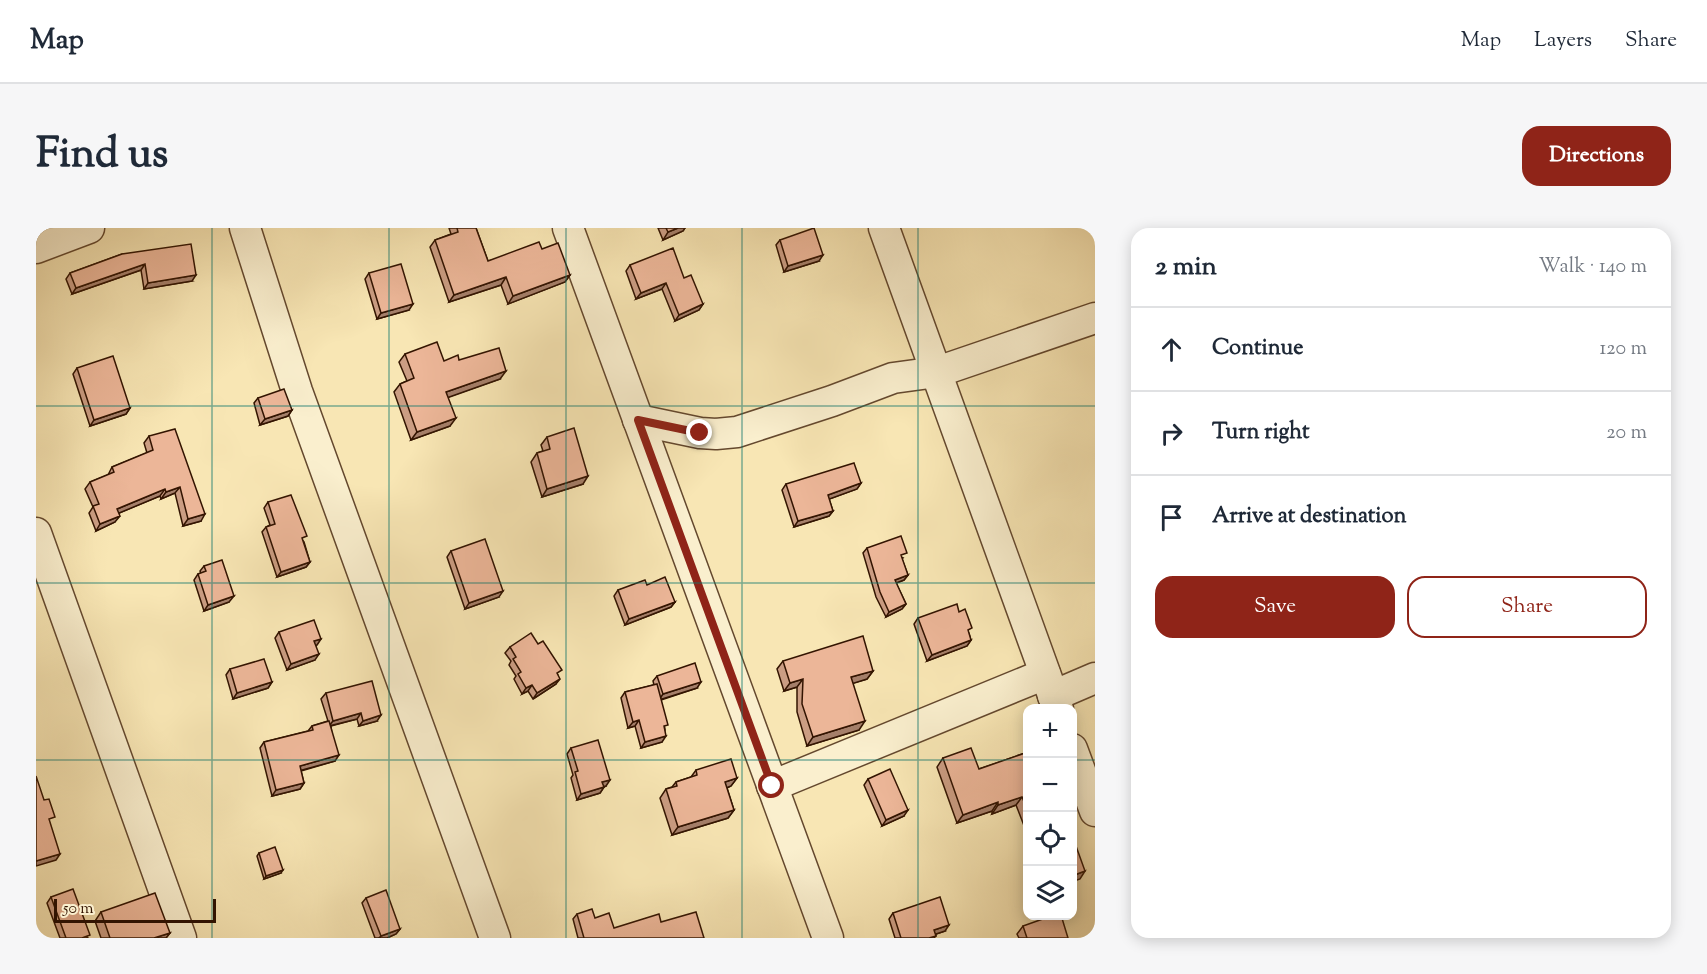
<!DOCTYPE html>
<html lang="en">
<head>
<meta charset="utf-8">
<style>
  :root { --surface:#fff; --page:#f6f6f7; --text:#1f2937; --muted:#747a83; --line:#e0e1e3; --accent:#8f2418 }
  body { margin:0; font-family:"Sorts Mill Goudy",serif; background:var(--page); color:var(--text) }
  .controls { position:absolute; right:18px; bottom:18px; display:grid; overflow:hidden; border-radius:12px; box-shadow:0 3px 15px #0003 }
  .controls button { width:54px; height:54px; display:grid; place-items:center; padding:0; border:0; border-bottom:2px solid var(--line); background:var(--surface); color:var(--text); font:30px sans-serif }
  .scale { position:absolute; left:18px; bottom:15px; width:162px; box-sizing:border-box; padding-left:6px; border:3px solid #331401; border-top:0; font-size:16px; line-height:21px; white-space:nowrap; color:#331401; -webkit-text-stroke:4px #faefce; paint-order:stroke }
  .stop { position:absolute; width:18px; height:18px; margin:-14px; border:4px solid #8f2418; border-radius:50%; background:#fff }
  .stop.end { background:#8f2418; border-color:#fff; box-shadow:0 2px 6px #0008 }
  .list { margin:0; padding:0; list-style:none }
  h2 { display:flex; justify-content:space-between; align-items:center; height:78px; margin:0; padding:0 24px; font-size:26px }
  h2 small { font-size:20px; font-weight:400; color:var(--muted) }
  .list li { display:grid; grid-template-columns:39px 1fr auto; gap:18px; align-items:center; box-sizing:border-box; height:84px; padding:0 24px; border-top:2px solid var(--line) }
  .list b { display:block; font-size:22px; white-space:nowrap }
  .list em { font-size:20px; font-style:normal; color:var(--muted) }
  .actions { display:flex; gap:12px; padding:18px 24px }
  .actions a { flex:1; padding:14px 0; border:2px solid var(--accent); border-radius:18px; text-align:center; font-size:21px; color:var(--accent) }
  .actions .main { background:var(--accent); color:#fff }
  .icon { flex:none; width:33px; height:33px; fill:none; stroke:currentColor; stroke-width:2; stroke-linecap:round; stroke-linejoin:round }
  .map { position:relative; flex:none; width:1059px; height:710px; overflow:hidden; border-radius:18px }
  header { display:flex; align-items:center; gap:36px; box-sizing:border-box; height:84px; padding:0 30px; background:var(--surface); border-bottom:2px solid var(--line) }
  header strong { font-size:28px }
  nav { display:flex; gap:33px; margin-inline-start:auto; font-size:21px }
  .intro { display:flex; align-items:center; justify-content:space-between; box-sizing:border-box; height:144px; padding:0 36px }
  h1 { margin:0; font-size:42px }
  .button { padding:15px 27px; border-radius:18px; background:var(--accent); color:#fff; font-size:21px; font-weight:700 }
  main { display:flex; gap:36px; padding:0 36px }
  aside { flex:1; background:var(--surface); border-radius:18px; box-shadow:0 3px 15px #0003 }
  .map>svg:first-child { display:block }
  .lines { fill:none; stroke-linecap:round; stroke-linejoin:round }
  .minor-casing { stroke:#64482e; stroke-width:33 }
  .minor { stroke:#faefce; stroke-width:30 }
  .wall { fill:#cb9d83; stroke:#331401; stroke-width:1.5 }
  .shaded-wall { fill:#a57f6a; stroke:#331401; stroke-width:1.5 }
  .building { fill:#ecb698; stroke:#331401; stroke-width:1.5 }
  .route { stroke:#8f2418; stroke-width:8 }
  .grid { fill:none; stroke:#0f766e; stroke-width:1.5; stroke-opacity:0.55 }
</style>
</head>
<body>
<header>
<strong>Map</strong>
<nav><a>Map</a><a>Layers</a><a>Share</a></nav>
</header>
<div class="intro"><h1>Find us</h1><a class="button">Directions</a></div>
<main>
<div class="map">
<svg width="1059" height="710" viewBox="0 0 1059 710">
  <rect width="100%" height="100%" fill="#f8e6b4"/>
  <filter id="stains"><feTurbulence type="fractalNoise" baseFrequency=".00333" numOctaves="4"/><feColorMatrix values="0 0 0 0 .2 0 0 0 0 .09 0 0 0 0 .02 0 0 0 .5 -.17"/></filter>
  <radialGradient id="worn" r=".72"><stop offset=".6" stop-color="#630" stop-opacity="0"/><stop offset="1" stop-color="#630" stop-opacity=".3"/></radialGradient>
  <g class="lines">
    <defs>
      <g id="minor">
        <polyline points="209,0 261,163 459,710"/>
        <polyline points="532,0 792,710"/>
        <polyline points="848,0 1022,481"/>
        <polyline points="0,20 53,0"/>
        <polyline points="602,192 664,205 680,206 701,204 796,173 857,150 901,144 1059,90"/>
        <polyline points="0,305 145,710"/>
        <polyline points="1017,468 1059,450"/>
        <polyline points="1036,521 1059,583"/>
        <polyline points="736,558 1009,446"/>
      </g>
    </defs>
    <use href="#minor" class="minor-casing"/>
    <use href="#minor" class="minor"/>
  </g>
  <g class="wall">
    <polygon points="413,0 440,0 452,33 506,21 534,47 529,54 472,76 465,57 413,74 394,19 399,12 415,6"/>
    <polygon points="622,0 649,0 647,3 627,12"/>
    <polygon points="744,12 783,33 748,44 740,17"/>
    <polygon points="86,26 156,53 108,61 105,42 36,66 30,51 34,45"/>
    <polygon points="594,37 648,50 667,76 663,82 639,93 626,61 600,71 590,43"/>
    <polygon points="333,45 373,82 341,91 329,51"/>
    <polygon points="369,126 408,133 423,132 464,151 412,169 414,198 375,212 358,164 364,156 371,153 363,134"/>
    <polygon points="41,140 94,180 90,186 54,198 37,146"/>
    <polygon points="222,170 256,182 252,188 224,197 218,175"/>
    <polygon points="113,208 165,293 147,298 139,265 125,271 124,268 83,285 79,294 60,303 53,285 57,279 49,261 54,254 72,247 76,239 111,225 108,215"/>
    <polygon points="511,209 547,256 506,269 495,234 501,225 507,223 505,217"/>
    <polygon points="825,255 821,261 793,271 797,283 793,288 758,299 746,262 750,256"/>
    <polygon points="232,274 268,314 274,334 270,339 241,349 226,304 230,299 234,297 228,280"/>
    <polygon points="831,320 867,330 866,331 872,347 868,352 860,355 870,376 866,381 850,389 840,369 827,325"/>
    <polygon points="415,323 463,369 429,381 411,329"/>
    <polygon points="168,338 193,374 168,383 158,352 162,346 165,345 164,343"/>
    <polygon points="611,357 639,374 635,379 589,397 578,368 582,362"/>
    <polygon points="882,390 933,405 935,412 931,418 891,433 878,396"/>
    <polygon points="243,404 281,417 280,417 279,432 251,442 239,410"/>
    <polygon points="474,419 522,447 520,456 497,471 492,463 486,466 478,451 480,448 473,437 475,433 469,425"/>
    <polygon points="747,433 837,443 831,451 817,455 823,502 771,518 761,484 761,459 748,463 741,441"/>
    <polygon points="194,441 236,454 232,460 197,471 190,447"/>
    <polygon points="621,448 661,460 625,472 629,502 626,514 605,520 599,498 592,500 585,470 589,464 618,457 617,453"/>
    <polygon points="290,465 341,493 323,498 321,491 295,498 299,533 265,543 268,555 264,561 236,568 224,520 228,514 272,503 276,498 292,493 285,471"/>
    <polygon points="535,520 570,558 568,559 564,565 541,572 535,550 537,547 531,526"/>
    <polygon points="992,524 992,608 980,577 956,586 956,583 921,595 901,539 907,530 943,541"/>
    <polygon points="660,542 701,550 695,558 691,560 698,582 692,590 636,607 624,570 630,561 636,559 640,554 655,549"/>
    <polygon points="832,551 868,588 846,598 828,557"/>
    <polygon points="223,625 245,645 228,651 221,628"/>
    <polygon points="15,669 52,710 24,710 11,675"/>
    <polygon points="330,670 364,701 360,706 351,710 339,710 326,675"/>
    <polygon points="65,684 134,705 130,710 65,710 59,693"/>
    <polygon points="857,685 909,703 900,706 900,708 898,710 859,710 853,691"/>
    <polygon points="541,686 559,690 578,700 625,694 668,710 542,710 537,691"/>
    <polygon points="987,698 1032,710 983,710 981,706"/>
  </g>
  <g class="shaded-wall">
    <polygon points="642,0 649,0 647,3 627,12 632,4"/>
    <polygon points="787,27 783,33 748,44 752,38"/>
    <polygon points="109,36 105,42 36,66 40,60"/>
    <polygon points="160,47 156,53 108,61 112,55"/>
    <polygon points="534,47 529,54 472,76 477,68"/>
    <polygon points="470,49 465,57 413,74 418,67"/>
    <polygon points="630,55 626,61 600,71 605,65"/>
    <polygon points="377,76 373,82 341,91 345,85"/>
    <polygon points="667,76 663,82 639,93 643,87"/>
    <polygon points="470,143 464,151 405,172 410,164"/>
    <polygon points="94,180 90,186 54,198 58,192"/>
    <polygon points="256,182 252,188 224,197 229,191"/>
    <polygon points="420,190 414,198 375,212 381,204"/>
    <polygon points="552,248 547,256 506,269 511,261"/>
    <polygon points="825,255 821,261 788,273 792,267"/>
    <polygon points="144,259 139,265 125,271 130,264"/>
    <polygon points="129,261 124,268 76,288 81,281"/>
    <polygon points="797,283 793,288 758,299 762,293"/>
    <polygon points="169,286 165,293 147,298 152,291"/>
    <polygon points="84,288 79,294 60,303 64,296"/>
    <polygon points="274,334 270,339 241,349 245,344"/>
    <polygon points="872,347 868,352 855,357 859,352"/>
    <polygon points="467,363 463,369 429,381 433,375"/>
    <polygon points="198,368 193,374 168,383 172,377"/>
    <polygon points="639,374 635,379 589,397 593,391"/>
    <polygon points="870,376 866,381 850,389 853,384"/>
    <polygon points="285,411 281,417 274,419 278,413"/>
    <polygon points="935,412 931,418 891,433 896,427"/>
    <polygon points="283,426 279,432 251,442 255,436"/>
    <polygon points="837,443 831,451 809,458 815,449"/>
    <polygon points="524,451 520,456 497,471 501,465"/>
    <polygon points="767,451 761,459 748,463 754,455"/>
    <polygon points="236,454 232,460 197,471 201,465"/>
    <polygon points="665,454 661,460 623,472 627,466"/>
    <polygon points="496,457 492,463 486,466 490,460"/>
    <polygon points="325,485 321,491 293,498 297,493"/>
    <polygon points="345,487 341,493 323,498 327,493"/>
    <polygon points="603,492 599,498 592,500 597,494"/>
    <polygon points="829,493 823,502 771,518 777,509"/>
    <polygon points="630,508 626,514 605,520 609,514"/>
    <polygon points="303,527 299,533 259,544 264,538"/>
    <polygon points="701,550 695,558 683,563 689,554"/>
    <polygon points="574,552 570,558 562,560 566,554"/>
    <polygon points="268,555 264,561 236,568 240,562"/>
    <polygon points="568,559 564,565 541,572 545,566"/>
    <polygon points="986,569 980,577 956,586 962,577"/>
    <polygon points="962,574 956,583 921,595 927,587"/>
    <polygon points="698,582 692,590 636,607 642,599"/>
    <polygon points="872,582 868,588 846,598 850,592"/>
    <polygon points="24,626 20,632 0,638 0,633"/>
    <polygon points="247,642 245,645 228,651 230,648"/>
    <polygon points="1049,643 1044,651 1036,654 1036,648"/>
    <polygon points="913,697 909,703 894,708 898,702"/>
    <polygon points="364,701 360,706 351,710 343,710 345,708"/>
    <polygon points="134,705 130,710 118,710"/>
  </g>
  <g class="building">
    <polygon points="421,0 440,0 452,33 503,14 506,21 522,15 534,47 477,68 470,49 418,67 399,12 422,4"/>
    <polygon points="630,0 642,0 632,4"/>
    <polygon points="778,0 787,27 752,38 744,12"/>
    <polygon points="155,16 160,47 112,55 109,36 40,60 34,45 86,26"/>
    <polygon points="637,20 648,50 655,47 667,76 643,87 630,55 605,65 594,37"/>
    <polygon points="365,36 377,76 345,85 333,45"/>
    <polygon points="401,114 408,133 422,127 423,132 463,120 470,143 410,164 420,190 381,204 364,156 378,150 369,126"/>
    <polygon points="77,128 94,180 58,192 41,140"/>
    <polygon points="248,161 256,182 229,191 222,170"/>
    <polygon points="538,200 552,248 511,261 501,225 514,221 511,209"/>
    <polygon points="139,201 169,286 152,291 144,259 130,264 129,261 81,281 84,288 64,296 57,278 63,276 54,254 78,244 76,239 117,222 113,208"/>
    <polygon points="818,235 825,255 792,267 797,283 762,293 750,256"/>
    <polygon points="255,267 271,308 266,310 274,334 245,344 230,299 239,296 232,274"/>
    <polygon points="865,308 871,325 865,327 872,347 859,352 870,376 853,384 844,364 831,320"/>
    <polygon points="449,311 467,363 433,375 415,323"/>
    <polygon points="186,332 198,368 172,377 162,346 170,343 168,338"/>
    <polygon points="629,349 639,374 593,391 582,362 609,352 611,357"/>
    <polygon points="921,376 923,384 929,381 936,400 932,402 935,412 896,427 882,390"/>
    <polygon points="278,392 285,411 278,413 283,426 255,436 243,404"/>
    <polygon points="495,405 502,416 507,413 526,442 521,445 524,451 501,465 496,457 490,460 482,446 485,444 477,431 480,429 474,419"/>
    <polygon points="827,408 837,443 815,449 829,493 777,509 766,476 767,451 754,455 747,433"/>
    <polygon points="228,431 236,454 201,465 194,441"/>
    <polygon points="659,435 665,454 627,466 621,448"/>
    <polygon points="336,453 345,487 327,493 325,485 297,493 290,465"/>
    <polygon points="621,456 632,497 628,498 630,508 609,514 603,492 597,494 589,464"/>
    <polygon points="293,493 303,527 264,538 268,555 240,562 228,514 277,502 276,498"/>
    <polygon points="562,512 574,552 566,554 568,559 545,566 539,544 542,543 535,520"/>
    <polygon points="935,520 943,541 992,524 992,583 986,569 962,577 962,574 927,587 907,530"/>
    <polygon points="695,531 701,550 689,554 698,582 642,599 630,561 641,558 640,554 661,547 660,542"/>
    <polygon points="854,541 872,582 850,592 832,551"/>
    <polygon points="0,548 8,572 13,571 19,589 13,591 24,626 0,633"/>
    <polygon points="1036,607 1049,643 1036,648"/>
    <polygon points="239,619 247,642 230,648 223,625"/>
    <polygon points="37,661 54,707 46,710 30,710 15,669"/>
    <polygon points="350,662 364,701 345,708 330,670"/>
    <polygon points="119,665 134,705 118,710 74,710 65,684"/>
    <polygon points="904,669 913,697 898,702 900,708 893,710 865,710 857,685"/>
    <polygon points="556,681 559,690 573,685 578,700 623,686 625,694 660,684 668,710 548,710 541,686"/>
    <polygon points="1018,687 1025,687 1032,710 991,710 987,698"/>
  </g>
  <g class="lines">
    <polyline class="route" points="664,205 602,192 736,558"/>
  </g>
  <path class="grid" d="M176 0V710M353 0V710M530 0V710M706 0V710M882 0V710M0 178H1059M0 355H1059M0 532H992M1036 532H1059"/>
  <rect width="100%" height="100%" filter="url(#stains)"/>
  <rect width="100%" height="100%" fill="url(#worn)"/>
</svg>
<div class="controls">
<button>+</button>
<button>−</button>
<button><svg class="icon" aria-label="locate" viewBox="0 0 24 24"><circle cx="12" cy="12" r="6"/><path d="M12 2v4M12 18v4M2 12h4M18 12h4"/></svg></button>
<button><svg class="icon" aria-label="layers" viewBox="0 0 24 24"><path d="M12 4l9 5-9 5-9-5zM3 14l9 5 9-5"/></svg></button>
</div>
<div class="scale">50 m</div>
<div class="stop" style="left:736px;top:558px"></div>
<div class="stop end" style="left:664px;top:205px"></div>
</div>
<aside>
<h2>2 min<small>Walk · 140 m</small></h2>
<ul class="list">
<li><svg class="icon" aria-label="ahead" viewBox="0 0 24 24"><path d="M12 20V5M6 11l6-6 6 6"/></svg><div><b>Continue</b></div><em>120 m</em></li>
<li><svg class="icon" aria-label="right" viewBox="0 0 24 24"><path d="M7 20v-9h11M14 6l5 5-5 5"/></svg><div><b>Turn right</b></div><em>20 m</em></li>
<li><svg class="icon" aria-label="arrive" viewBox="0 0 24 24"><path d="M6 21V4h12l-3 4 3 4H6"/></svg><div><b>Arrive at destination</b></div></li>
</ul>
<div class="actions"><a class="main">Save</a><a>Share</a></div>
</aside>
</main>
</body>
</html>
